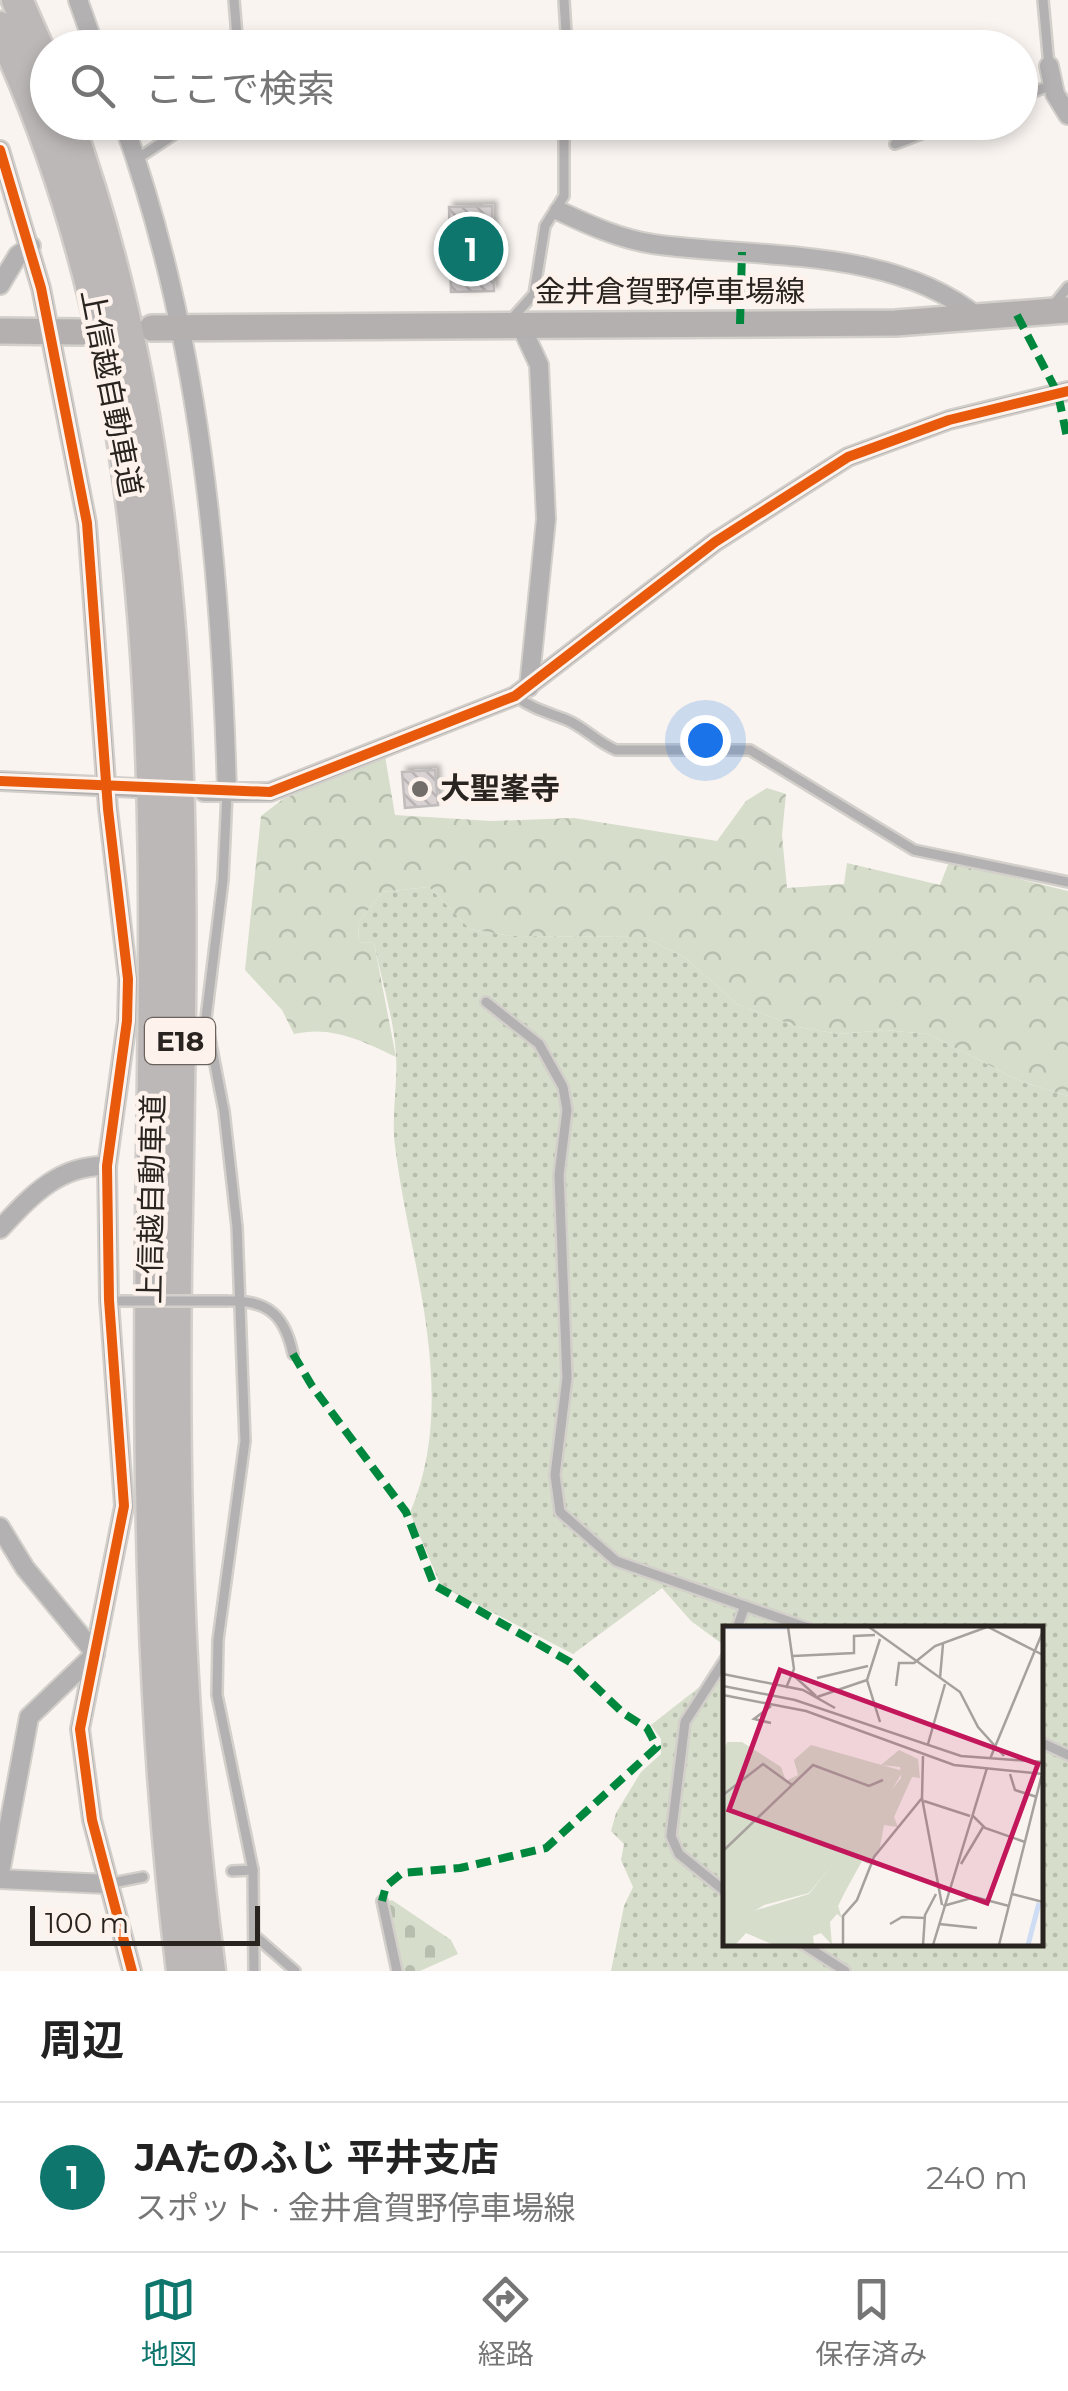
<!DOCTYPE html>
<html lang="ja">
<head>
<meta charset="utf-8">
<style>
  :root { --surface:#fff; --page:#f2f2f2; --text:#222; --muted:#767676; --line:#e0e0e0; --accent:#0f766e }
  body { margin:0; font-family:Montserrat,"Noto Sans JP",sans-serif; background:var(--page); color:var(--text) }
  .scale { position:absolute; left:30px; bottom:25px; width:230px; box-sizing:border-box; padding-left:10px; border:5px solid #2a2420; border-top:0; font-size:28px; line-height:35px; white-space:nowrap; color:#2a2420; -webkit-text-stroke:8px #fdf3ec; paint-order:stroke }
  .you { position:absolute; left:705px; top:740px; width:35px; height:35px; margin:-25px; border:8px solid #fff; border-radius:50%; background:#1a73e8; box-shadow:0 0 0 15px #1a73e833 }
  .badge { display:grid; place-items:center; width:65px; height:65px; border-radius:50%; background:var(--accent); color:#fff; font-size:32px; font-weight:700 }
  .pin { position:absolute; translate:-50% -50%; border:5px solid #fff; box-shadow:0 2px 10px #0006 }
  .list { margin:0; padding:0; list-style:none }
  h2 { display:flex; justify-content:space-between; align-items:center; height:130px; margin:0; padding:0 40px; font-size:42px }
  h2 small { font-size:32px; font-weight:400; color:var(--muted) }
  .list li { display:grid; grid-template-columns:65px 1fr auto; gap:30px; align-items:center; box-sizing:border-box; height:150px; padding:0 40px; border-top:2px solid var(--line) }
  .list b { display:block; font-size:38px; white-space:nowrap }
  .list p { margin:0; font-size:32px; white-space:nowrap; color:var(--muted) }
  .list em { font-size:32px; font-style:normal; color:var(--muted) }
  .icon { flex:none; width:55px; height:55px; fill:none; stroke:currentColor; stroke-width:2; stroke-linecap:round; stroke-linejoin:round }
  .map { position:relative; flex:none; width:1068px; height:1971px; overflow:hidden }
  .search { position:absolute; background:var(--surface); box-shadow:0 5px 15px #0003; left:30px; right:30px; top:30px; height:110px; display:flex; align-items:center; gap:25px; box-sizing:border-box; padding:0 35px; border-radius:55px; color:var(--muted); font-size:38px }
  .sheet { height:280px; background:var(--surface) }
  nav { display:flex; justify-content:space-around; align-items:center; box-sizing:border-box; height:140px; border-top:2px solid var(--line); background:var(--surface); font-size:28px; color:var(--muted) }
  nav a { display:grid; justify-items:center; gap:5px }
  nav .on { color:var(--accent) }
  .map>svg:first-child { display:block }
  .grass { fill:url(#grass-dots) }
  .forest { fill:url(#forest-crowns) }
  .cemetery { fill:url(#cemetery-stones) }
  .building { fill:url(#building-back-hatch); stroke:#c0bcbc; stroke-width:2.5; filter:url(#shadow) }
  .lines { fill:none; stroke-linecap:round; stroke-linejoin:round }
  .lane-casing { stroke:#d3cfcb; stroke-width:14 }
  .street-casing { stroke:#d3cfcb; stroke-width:22 }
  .secondary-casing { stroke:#d3cfcb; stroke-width:30 }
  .highway-casing { stroke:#d3cfcb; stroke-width:35 }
  .lane { stroke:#b3b1b1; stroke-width:9 }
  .street { stroke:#b3b1b1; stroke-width:18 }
  .secondary { stroke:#b3b0af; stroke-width:25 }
  .highway { stroke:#bdb8b8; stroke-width:30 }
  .lane-bridge-casing { stroke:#d3cfcb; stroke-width:14; stroke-linecap:butt }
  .lane-bridge { stroke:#b3b1b1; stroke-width:9 }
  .quiet { stroke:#00873e; stroke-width:8; stroke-dasharray:15 8; stroke-linecap:butt }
  .cycleway-casing { stroke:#fdf3ec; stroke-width:16 }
  .cycleway { stroke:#e8590c; stroke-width:10 }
  .poi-dot { fill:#726d69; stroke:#fdf3ec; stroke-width:4 }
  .labels { text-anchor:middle; stroke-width:9; stroke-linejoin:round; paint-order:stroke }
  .shield { fill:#fdf3ec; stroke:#69625d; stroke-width:2.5 }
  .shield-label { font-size:28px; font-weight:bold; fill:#2a2420 }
  .street-label { font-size:30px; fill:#2a2420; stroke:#fdf3ec }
  .poi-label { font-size:30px; font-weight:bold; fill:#2a2420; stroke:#fdf3ec; text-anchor:start }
  .inset-river { fill:none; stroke:#cfddf4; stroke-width:5 }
  .inset-road { fill:none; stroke:#a6a19d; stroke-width:2.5 }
  .view { fill:#c2185b; fill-opacity:0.15; stroke:#c2185b; stroke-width:5 }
  .inset-edge { fill:none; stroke:#2a2420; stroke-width:5 }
</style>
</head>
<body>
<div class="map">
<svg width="1068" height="1971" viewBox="0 0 1068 1971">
  <defs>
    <pattern id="grass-dots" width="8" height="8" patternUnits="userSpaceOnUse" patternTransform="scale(2.5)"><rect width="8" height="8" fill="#d6ddca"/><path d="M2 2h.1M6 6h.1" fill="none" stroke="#b8bead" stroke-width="1.8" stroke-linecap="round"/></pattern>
    <pattern id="forest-crowns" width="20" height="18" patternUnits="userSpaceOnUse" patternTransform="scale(2.5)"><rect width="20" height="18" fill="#d6ddca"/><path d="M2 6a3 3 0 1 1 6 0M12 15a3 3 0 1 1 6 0" fill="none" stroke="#b8bead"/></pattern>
    <pattern id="cemetery-stones" width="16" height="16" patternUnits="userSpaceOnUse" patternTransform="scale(2.5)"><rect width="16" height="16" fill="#d6ddca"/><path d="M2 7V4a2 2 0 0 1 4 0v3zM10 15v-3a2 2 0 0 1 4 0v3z" fill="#b8bead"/></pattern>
    <pattern id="building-back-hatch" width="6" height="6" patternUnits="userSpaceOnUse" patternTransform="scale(2.5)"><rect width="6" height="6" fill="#d8d2d3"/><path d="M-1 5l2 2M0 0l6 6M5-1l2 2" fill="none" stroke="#bab4b5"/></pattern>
    <filter id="shadow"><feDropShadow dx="4.5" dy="-4.5" stdDeviation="2.5" flood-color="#0004"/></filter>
  </defs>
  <rect width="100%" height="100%" fill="#f9f4f0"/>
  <path class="grass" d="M429 887 470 929 512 936 644 937 684 957 737 1004 798 1027 839 1034 885 1030 928 1034 1022 1082 1068 1096V1971H611L624 1906 633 1887 621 1860 624 1844 611 1831 616 1813 641 1772 661 1754V1739L651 1725 725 1667 726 1944H1040V1628H726L725 1646 691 1621 662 1588 573 1654 441 1586 410 1513C460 1395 410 1267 395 1146 391 1116 398 1085 396 1055 394 1018 381 979 374 943L359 942 358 923 382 892Z"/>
  <path class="forest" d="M385 756 395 815 491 821 574 818 717 841 746 801 767 788 786 794 782 835 787 888 844 884 847 863 940 885 949 862 1068 891V1096L1022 1082 928 1034 885 1030 839 1034 798 1027 737 1004 684 957 644 937 512 936 470 929 429 887 382 892 358 923 359 942 374 943 396 1057C364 1041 330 1025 294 1034L282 1010 245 970 261 816 283 799Z"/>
  <polygon class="cemetery" points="392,1900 451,1940 458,1954 420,1971 401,1971 386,1902"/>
  <g class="building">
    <polygon points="492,206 494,291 451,292 449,207"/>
    <polygon points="435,770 438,805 405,808 402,772"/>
  </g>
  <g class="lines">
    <defs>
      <g id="lane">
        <polyline points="234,0 238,48"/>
        <polyline points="564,0 567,48"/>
        <polyline points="1043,0 1049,66"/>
        <polyline points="1020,97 1052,85"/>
        <polyline points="895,144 953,122"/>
        <polyline points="137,159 193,122"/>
        <polyline points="1051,308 1068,287"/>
        <polyline points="508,323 534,294 545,226 564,196 564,122"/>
        <path d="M515 696C533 709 546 712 567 720 584 727 598 743 616 750H750L914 850 1068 882"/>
        <polyline points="227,793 223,880 206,1018 224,1111 237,1227 245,1441 218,1640 217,1695 253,1870 254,1971"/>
        <polyline points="486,1002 539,1044 563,1087 567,1110 559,1175 567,1378 555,1475 560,1512 616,1561 808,1628"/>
        <path d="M232 1301C270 1301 285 1317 293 1354"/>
        <polyline points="737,1628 745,1606"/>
        <polyline points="726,1658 685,1722 671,1836 679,1854 726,1892"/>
        <polyline points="1040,1742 1068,1755"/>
        <polyline points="232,1871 253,1870"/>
        <polyline points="107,1884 143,1877"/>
        <polyline points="382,1901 397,1971"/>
        <polyline points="255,1936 295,1971"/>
        <polyline points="803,1944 845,1971"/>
      </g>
      <g id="street">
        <polyline points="78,0 95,48"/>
        <polyline points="1049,66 1055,94 1068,115"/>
        <path d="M123 122C200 336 221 567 227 793"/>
        <polyline points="0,150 41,288 87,523 108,809 128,979 127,1021 107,1166 109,1300 124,1506 80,1729 92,1820 132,1971"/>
        <path d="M559 211C589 225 620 239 653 244 759 259 892 246 979 318"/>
        <polyline points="0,285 18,255 31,246"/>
        <polyline points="521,326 539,365 546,519 529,687"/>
        <polyline points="0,781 136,788"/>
        <polyline points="204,792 270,792 515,696 715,542 848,457 949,420 1068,391"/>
        <path d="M0 1229C30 1197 59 1164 107 1166"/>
        <polyline points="0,1527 25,1568 95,1653"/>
        <polyline points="0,1873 29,1717 95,1654"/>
        <polyline points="0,1879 107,1884"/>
      </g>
      <g id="secondary">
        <polyline points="152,328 896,323 1068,310"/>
        <polyline points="0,331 82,332"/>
      </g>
      <g id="highway">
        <polyline points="17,0 48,70"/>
        <path d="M0 27C175 402 156 819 151 1221 148 1471 151 1723 182 1971"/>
        <path d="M68 122C201 493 182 883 176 1270 173 1503 179 1740 210 1971"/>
      </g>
    </defs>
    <use href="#lane" class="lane-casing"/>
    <use href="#street" class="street-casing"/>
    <use href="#secondary" class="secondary-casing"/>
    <use href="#highway" class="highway-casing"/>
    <use href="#lane" class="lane"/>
    <use href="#street" class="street"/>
    <use href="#secondary" class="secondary"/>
    <use href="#highway" class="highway"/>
    <defs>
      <polyline id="lane-bridge" points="119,1301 229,1301"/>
    </defs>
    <use href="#lane-bridge" class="lane-bridge-casing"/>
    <use href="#lane-bridge" class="lane-bridge"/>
    <g class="quiet">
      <polyline points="1017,315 1058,394 1068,442"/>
      <polyline points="740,324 742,252"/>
      <polyline points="293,1354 312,1386 406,1512 434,1585 570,1662 623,1713 647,1728 657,1747 546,1848 460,1868 402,1873 386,1886 382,1901"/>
    </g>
    <defs>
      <g id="cycleway">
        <polyline points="0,150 41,288 87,523 108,809 128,979 127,1021 107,1166 109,1300 124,1506 80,1729 92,1820 132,1971"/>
        <polyline points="0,781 270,792 515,696 715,542 848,457 949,420 1068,391"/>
      </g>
    </defs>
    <use href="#cycleway" class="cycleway-casing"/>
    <use href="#cycleway" class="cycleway"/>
  </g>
  <circle class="poi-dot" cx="420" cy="789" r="10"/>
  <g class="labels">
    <rect class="shield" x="145" y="1018" width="70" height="46" rx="8"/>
    <g class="shield-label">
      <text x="180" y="1051">E18</text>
    </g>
    <g class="street-label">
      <text x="670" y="302">金井倉賀野停車場線</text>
      <text transform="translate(111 393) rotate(79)" y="10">上信越自動車道</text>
      <text transform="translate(152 1199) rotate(-89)" y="10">上信越自動車道</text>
    </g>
    <g class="poi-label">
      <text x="440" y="799">大聖峯寺</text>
    </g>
  </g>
  <g transform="translate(723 1626)">
    <rect width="320" height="320" fill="#f9f4f0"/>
    <path d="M19 116 58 141 63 155 75 149 71 134 88 119 180 145 161 177 86 267 41 279 0 305V126L4 116Z" fill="#d6ddca"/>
    <path d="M176 124 195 133 197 152 189 151 171 191 175 201 161 199 157 221 145 238 139 235 122 266 115 280 119 292 114 288 107 296 109 319 98 307 90 310 91 319H51L23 307 12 319H0V305L24 287 86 268 178 152 177 141 158 139Z" fill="#d6ddca"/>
    <path class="inset-river" d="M1 1H65M305 319 316 277"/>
    <path class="inset-road" d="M146 1 237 66 255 101 281 130M265 1 320 29M70 30 131 27V10L152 9M0 48 80 64 112 82M69 48 93 70M94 52 145 40M217 52 220 18M0 60 72 74 238 130 320 136M173 60 176 37H191L212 20 264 1M63 62 71 43 65 1M0 69 83 85 231 139 320 148M94 71 144 54M157 96 144 54 157 13M48 97 31 93 48 80M205 118 222 58M200 130 199 172 219 279M267 133 320 5M287 148 292 164 314 171M0 169 40 138 69 159M201 175 247 190M249 189 262 202 302 216M0 225 90 139 146 160 160 154M238 238 260 201M289 268 320 276M220 280 252 271 286 280M167 298 179 291 202 292M216 298 254 302M120 319V290L134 274 151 231 199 172M200 319 202 289 213 268M210 319 264 142M276 319 319 148"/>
    <path class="view" d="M57 44 315 138 264 277 6 184Z"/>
    <rect width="320" height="320" class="inset-edge"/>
  </g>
</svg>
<div class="scale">100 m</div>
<div class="you"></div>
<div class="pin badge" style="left:471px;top:249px">1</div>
<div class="search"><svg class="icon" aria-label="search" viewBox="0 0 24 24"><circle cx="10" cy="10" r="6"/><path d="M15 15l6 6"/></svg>ここで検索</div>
</div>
<section class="sheet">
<h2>周辺<small></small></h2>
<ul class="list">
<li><span class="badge">1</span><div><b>JAたのふじ 平井支店</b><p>スポット · 金井倉賀野停車場線</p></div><em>240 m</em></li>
</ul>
</section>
<nav>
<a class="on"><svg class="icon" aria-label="map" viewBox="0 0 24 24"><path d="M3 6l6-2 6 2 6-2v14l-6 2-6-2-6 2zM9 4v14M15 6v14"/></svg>地図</a>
<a><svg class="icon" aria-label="directions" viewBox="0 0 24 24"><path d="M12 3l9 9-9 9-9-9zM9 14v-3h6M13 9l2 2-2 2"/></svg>経路</a>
<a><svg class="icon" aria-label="saved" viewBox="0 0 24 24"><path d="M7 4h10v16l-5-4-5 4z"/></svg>保存済み</a>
</nav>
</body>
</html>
